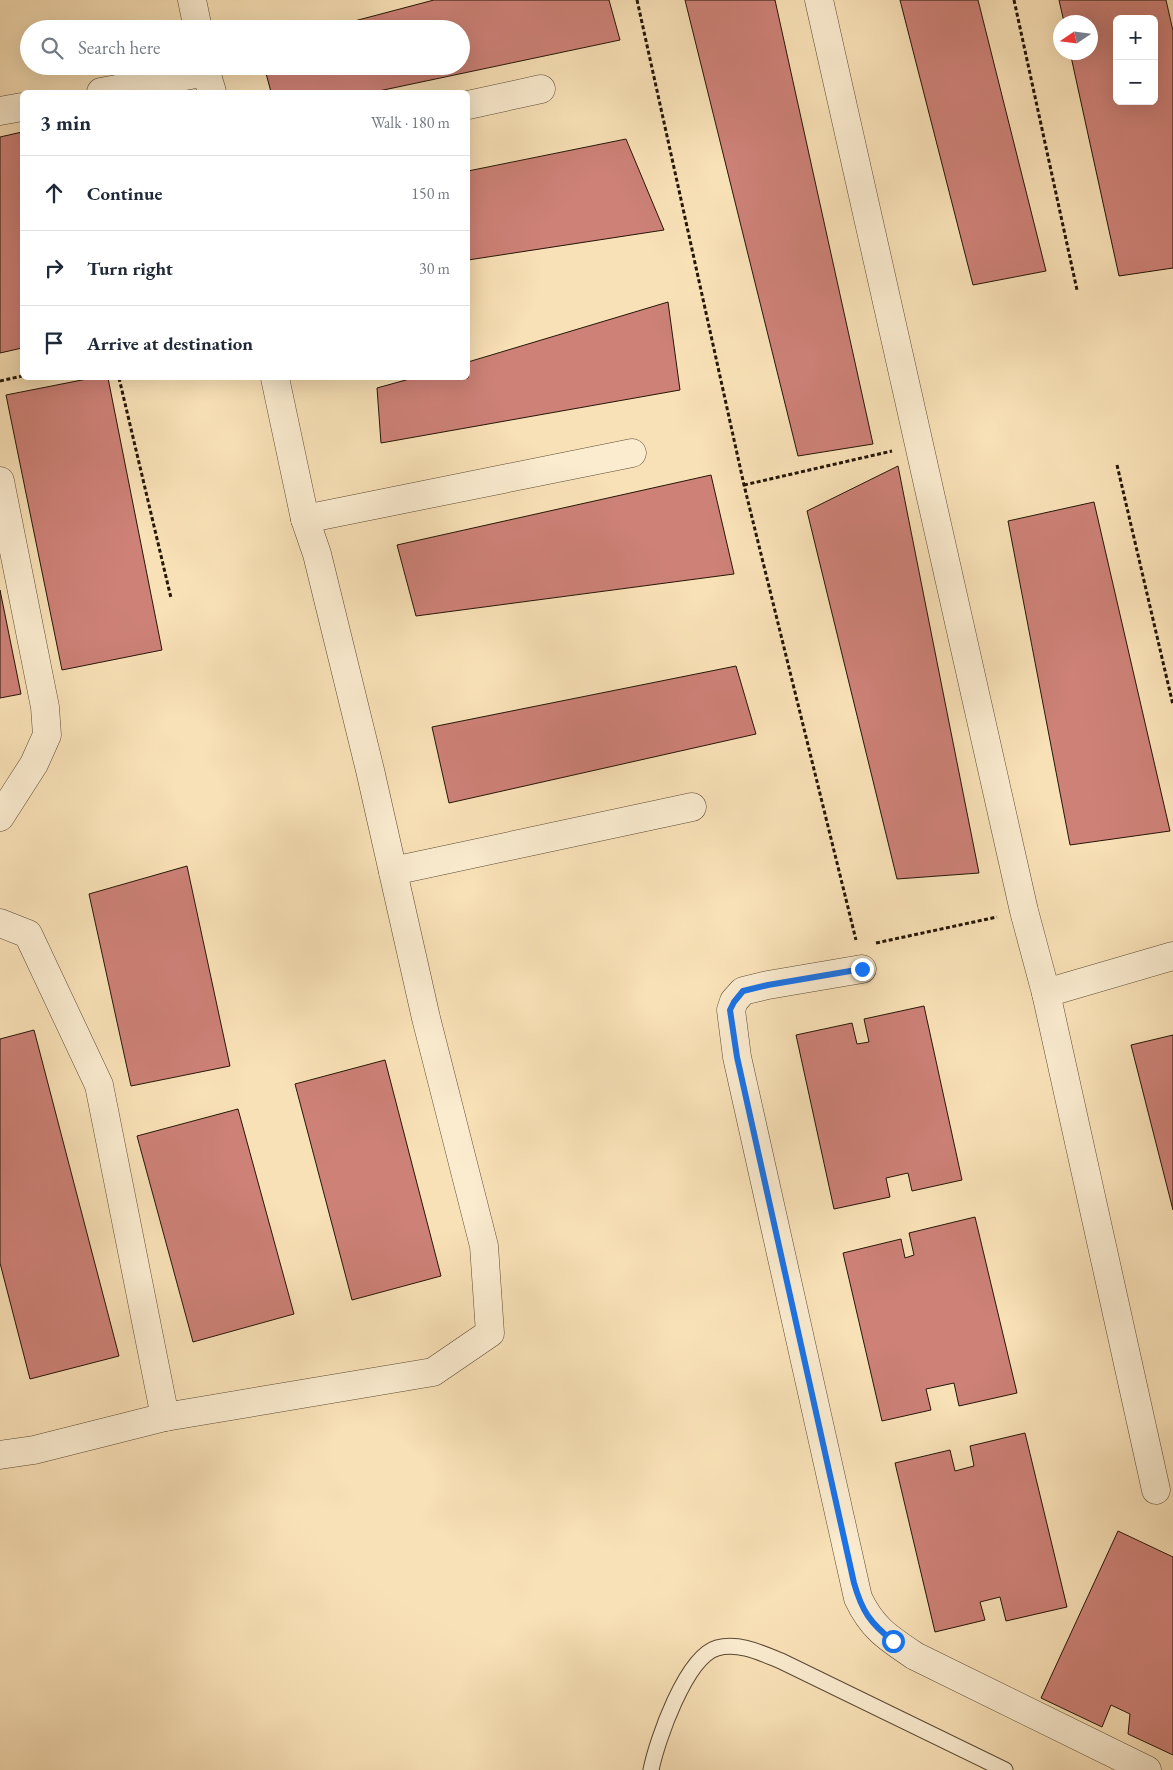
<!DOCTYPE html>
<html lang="en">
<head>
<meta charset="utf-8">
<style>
  :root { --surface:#fff; --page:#f6f6f7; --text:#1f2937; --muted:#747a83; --line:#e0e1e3 }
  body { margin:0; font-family:"EB Garamond",serif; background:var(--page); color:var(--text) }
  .controls { position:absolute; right:15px; top:15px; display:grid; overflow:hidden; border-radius:8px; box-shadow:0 5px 20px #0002 }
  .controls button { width:45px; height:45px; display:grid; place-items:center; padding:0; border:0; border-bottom:1px solid var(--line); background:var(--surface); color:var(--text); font:25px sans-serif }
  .compass { position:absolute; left:1053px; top:15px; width:45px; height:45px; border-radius:50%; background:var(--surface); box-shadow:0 5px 20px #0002; rotate:257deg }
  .stop { position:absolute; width:15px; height:15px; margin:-11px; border:4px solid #1a73e8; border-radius:50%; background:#fff }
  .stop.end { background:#1a73e8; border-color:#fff; box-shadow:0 1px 5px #0008 }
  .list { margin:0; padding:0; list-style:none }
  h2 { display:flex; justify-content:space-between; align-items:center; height:65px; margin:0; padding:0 20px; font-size:21px }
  h2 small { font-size:16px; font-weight:400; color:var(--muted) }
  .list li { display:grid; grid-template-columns:32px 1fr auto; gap:15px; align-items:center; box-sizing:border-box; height:75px; padding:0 20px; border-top:1px solid var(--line) }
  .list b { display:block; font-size:19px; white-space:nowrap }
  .list em { font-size:16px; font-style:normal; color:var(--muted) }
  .icon { flex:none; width:28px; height:28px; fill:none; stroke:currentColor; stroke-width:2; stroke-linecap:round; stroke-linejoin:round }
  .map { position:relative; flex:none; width:1173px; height:1770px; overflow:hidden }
  .search { position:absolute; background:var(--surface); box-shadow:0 5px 20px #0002; left:20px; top:20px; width:450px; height:55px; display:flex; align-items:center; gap:12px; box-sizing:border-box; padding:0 18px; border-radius:28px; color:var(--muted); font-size:19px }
  .panel { position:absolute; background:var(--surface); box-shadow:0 5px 20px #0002; left:20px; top:90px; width:450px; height:290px; border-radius:8px }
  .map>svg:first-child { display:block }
  .building { fill:#cd8177; stroke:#251607; fill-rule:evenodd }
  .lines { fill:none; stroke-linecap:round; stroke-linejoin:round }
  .lane-casing { stroke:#5a4933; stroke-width:17 }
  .street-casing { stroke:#5a4933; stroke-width:29 }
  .path { stroke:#251607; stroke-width:3; stroke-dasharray:4 2.5; stroke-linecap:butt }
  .lane { stroke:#fbecd0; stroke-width:15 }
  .street { stroke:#fbecd0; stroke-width:28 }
  .route { stroke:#1a73e8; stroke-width:6 }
</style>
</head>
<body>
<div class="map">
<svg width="1173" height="1770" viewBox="0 0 1173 1770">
  <rect width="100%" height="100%" fill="#f9e1b7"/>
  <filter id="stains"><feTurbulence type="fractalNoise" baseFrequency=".004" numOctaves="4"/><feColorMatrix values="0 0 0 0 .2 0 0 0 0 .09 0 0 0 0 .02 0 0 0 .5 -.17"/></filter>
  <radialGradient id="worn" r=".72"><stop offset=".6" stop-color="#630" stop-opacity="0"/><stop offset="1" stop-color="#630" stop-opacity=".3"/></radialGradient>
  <g class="building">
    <polygon points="434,0 609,0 620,40 374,92 271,92 264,66 461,66 461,29 324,29"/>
    <polygon points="685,0 775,0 873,444 798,456"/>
    <polygon points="900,0 978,0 1046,271 973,285"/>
    <path d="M1059 0H1166L1173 31V268L1119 276 1070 52H1090V22H1064ZM1117 19H1154V101H1117Z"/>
    <polygon points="22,132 22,348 0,353 0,137"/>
    <polygon points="626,139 664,230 468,260 468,171"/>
    <polygon points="668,302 680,390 381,443 377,388 413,378 468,378 468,362"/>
    <polygon points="92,378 108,378 162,650 62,670 6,395"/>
    <polygon points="898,466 979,873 897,879 807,511"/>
    <polygon points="711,475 734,574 416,616 397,545"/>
    <polygon points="1094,502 1170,831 1070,845 1008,521"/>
    <polygon points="0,590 21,694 0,698"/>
    <polygon points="736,666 756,734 449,803 432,727"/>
    <polygon points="187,866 230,1066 131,1086 89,894"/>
    <polygon points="924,1006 962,1180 912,1191 908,1173 886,1178 890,1197 834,1209 796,1035 852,1023 857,1044 869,1042 864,1019"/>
    <polygon points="34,1030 119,1356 30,1379 0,1263 0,1039"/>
    <polygon points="1173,1035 1173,1210 1131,1045"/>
    <polygon points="385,1060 441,1276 352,1300 295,1084"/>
    <polygon points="238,1109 294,1314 193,1342 137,1136"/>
    <polygon points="975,1217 1017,1393 959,1406 954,1383 926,1389 931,1410 882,1421 843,1253 901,1239 905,1258 914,1255 909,1233"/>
    <polygon points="1025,1433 1067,1607 1006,1621 1000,1597 980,1602 985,1620 935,1632 895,1463 950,1450 955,1471 974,1466 970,1446"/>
    <polygon points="1118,1531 1173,1557 1173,1755 1128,1734 1130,1714 1111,1705 1102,1727 1041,1698"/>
  </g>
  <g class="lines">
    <defs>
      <path id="lane" d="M651 1770C657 1740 686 1657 717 1648 739 1642 761 1653 781 1661L1005 1770"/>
      <g id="street">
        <polyline points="192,0 198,29"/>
        <polyline points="819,0 1024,911 1046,993 1156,1490"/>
        <polyline points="101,92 206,72 212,92"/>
        <polyline points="468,105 541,89"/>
        <polyline points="0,111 22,107"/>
        <polyline points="0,481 45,707 47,735 34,764 0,817"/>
        <polyline points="305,519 632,453"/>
        <polyline points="393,871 692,807"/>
        <polyline points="0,923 28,934 99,1085 165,1417"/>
        <path d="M862 969 768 985 743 991 734 1001 731 1010 737 1057 858 1598C872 1628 888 1638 915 1656L1147 1770"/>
        <polyline points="1046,993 1173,956"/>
        <polyline points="0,1455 34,1450 165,1417 433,1372 490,1333 484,1246 426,1018 370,770 317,554 305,519 275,378"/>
      </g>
    </defs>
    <use href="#lane" class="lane-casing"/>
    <use href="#street" class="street-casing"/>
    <g class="path">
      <polyline points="637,0 744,485 856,940"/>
      <polyline points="1014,0 1077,290"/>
      <polyline points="119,378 171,598"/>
      <polyline points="0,381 22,376"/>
      <polyline points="1117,465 1173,705"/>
      <polyline points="744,485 892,451"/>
      <polyline points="876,943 997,917"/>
    </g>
    <use href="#lane" class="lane"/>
    <use href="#street" class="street"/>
  </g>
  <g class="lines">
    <path class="route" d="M862 969 768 985 743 991 734 1002 730 1010 737 1057 854 1583C862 1611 870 1623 893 1641"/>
  </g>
  <rect width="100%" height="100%" filter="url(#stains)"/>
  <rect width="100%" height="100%" fill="url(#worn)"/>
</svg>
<div class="controls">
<button>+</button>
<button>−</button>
</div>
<svg class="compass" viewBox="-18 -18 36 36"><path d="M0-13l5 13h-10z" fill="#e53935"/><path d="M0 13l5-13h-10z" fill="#747a83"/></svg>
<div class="stop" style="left:893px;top:1641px"></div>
<div class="stop end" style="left:862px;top:969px"></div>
<div class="search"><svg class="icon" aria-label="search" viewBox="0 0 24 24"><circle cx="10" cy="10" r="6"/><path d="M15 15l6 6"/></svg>Search here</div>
<section class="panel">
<h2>3 min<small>Walk · 180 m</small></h2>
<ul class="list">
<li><svg class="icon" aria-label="ahead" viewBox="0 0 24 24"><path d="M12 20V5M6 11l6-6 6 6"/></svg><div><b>Continue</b></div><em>150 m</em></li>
<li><svg class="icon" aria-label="right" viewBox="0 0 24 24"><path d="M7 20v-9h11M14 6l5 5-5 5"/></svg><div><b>Turn right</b></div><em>30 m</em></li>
<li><svg class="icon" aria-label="arrive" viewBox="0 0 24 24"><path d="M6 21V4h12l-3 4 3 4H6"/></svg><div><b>Arrive at destination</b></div></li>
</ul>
</section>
</div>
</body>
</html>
